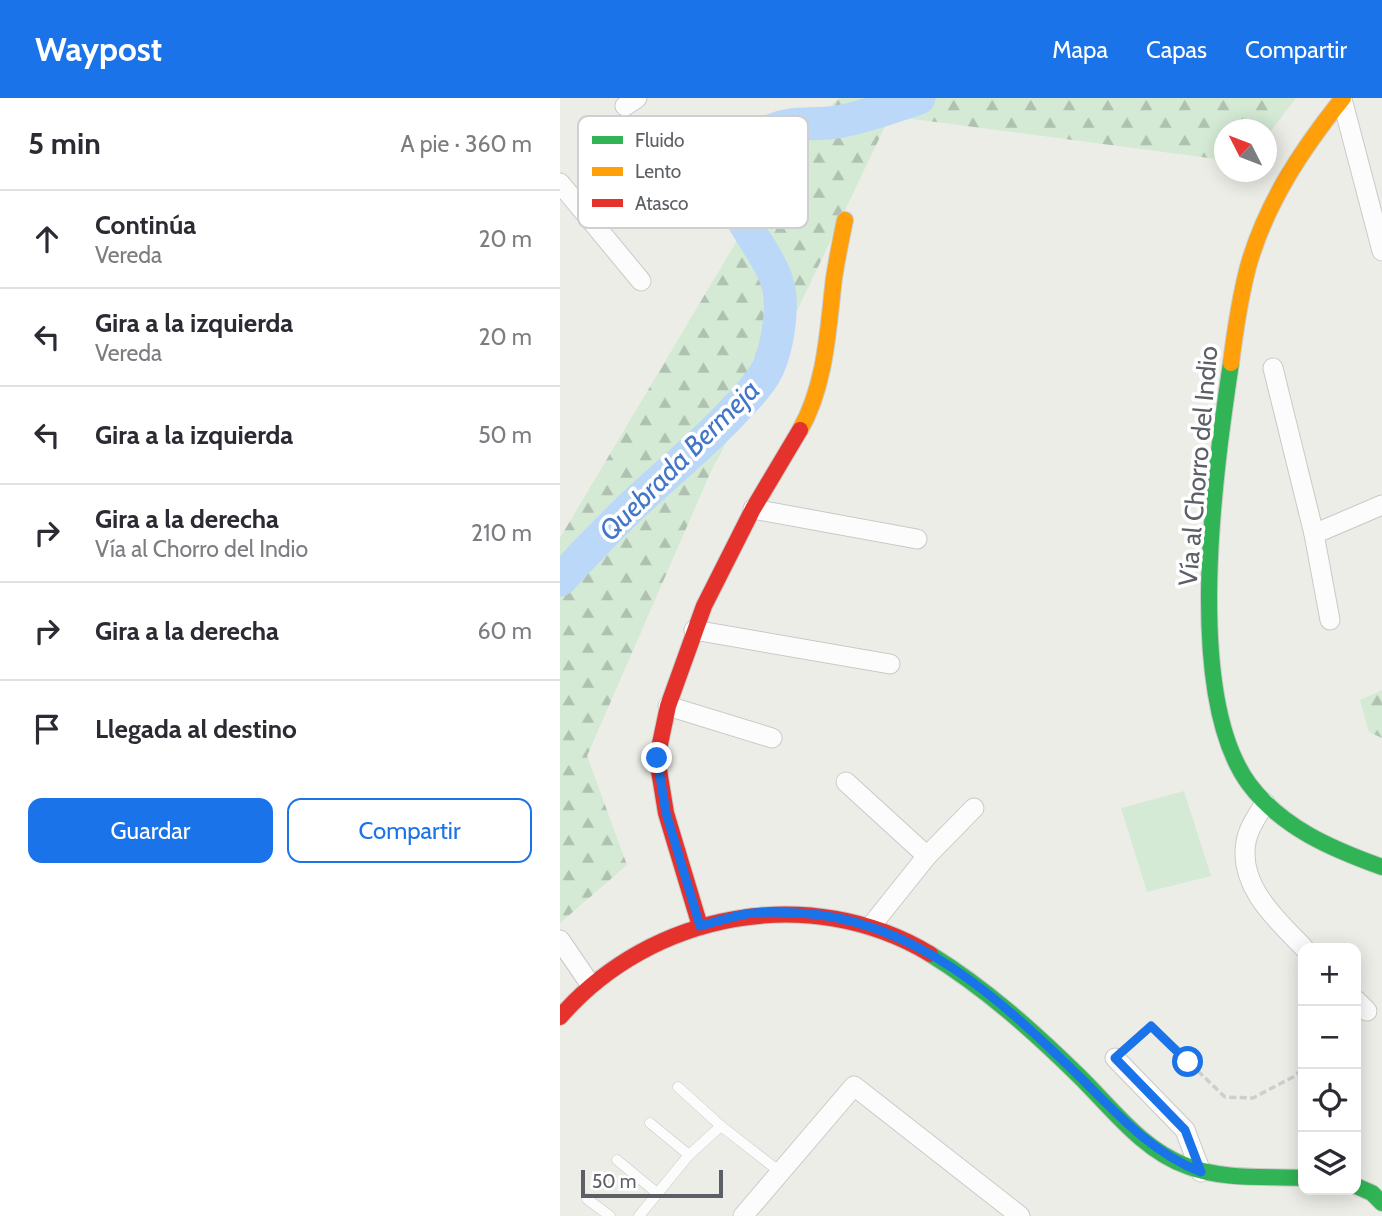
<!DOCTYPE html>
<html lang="es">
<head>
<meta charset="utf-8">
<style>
  :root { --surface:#fff; --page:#f2f2f3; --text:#2b2b33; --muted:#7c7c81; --line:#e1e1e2; --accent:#1a73e8 }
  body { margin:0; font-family:Cabin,sans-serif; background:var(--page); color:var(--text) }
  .controls { position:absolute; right:21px; bottom:21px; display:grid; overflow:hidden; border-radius:14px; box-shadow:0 4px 18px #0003 }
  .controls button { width:63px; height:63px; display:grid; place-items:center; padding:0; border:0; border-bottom:2px solid var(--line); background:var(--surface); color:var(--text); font:35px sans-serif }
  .compass { position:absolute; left:654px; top:21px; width:63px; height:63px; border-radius:50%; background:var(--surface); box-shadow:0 4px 18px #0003; rotate:312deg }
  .scale { position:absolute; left:21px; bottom:18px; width:142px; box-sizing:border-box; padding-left:7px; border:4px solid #5c6066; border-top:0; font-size:19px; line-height:24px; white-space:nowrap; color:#5c6066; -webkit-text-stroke:5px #fff; paint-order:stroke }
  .stop { position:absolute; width:21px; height:21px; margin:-16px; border:5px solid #1a73e8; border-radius:50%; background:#fff }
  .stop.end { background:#1a73e8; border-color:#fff; box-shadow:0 2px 7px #0008 }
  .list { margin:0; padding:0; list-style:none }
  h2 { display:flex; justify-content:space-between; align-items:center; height:91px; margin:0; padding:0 28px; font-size:30px }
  h2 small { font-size:23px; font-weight:400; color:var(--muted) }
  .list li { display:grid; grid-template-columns:46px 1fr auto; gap:21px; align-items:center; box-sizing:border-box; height:98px; padding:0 28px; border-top:2px solid var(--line) }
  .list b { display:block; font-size:26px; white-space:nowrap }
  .list p { margin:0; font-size:23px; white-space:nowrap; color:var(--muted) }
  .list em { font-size:23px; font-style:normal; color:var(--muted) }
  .actions { display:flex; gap:14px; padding:21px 28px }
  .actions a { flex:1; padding:16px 0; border:2px solid var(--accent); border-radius:14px; text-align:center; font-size:24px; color:var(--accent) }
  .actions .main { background:var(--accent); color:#fff }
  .icon { flex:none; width:38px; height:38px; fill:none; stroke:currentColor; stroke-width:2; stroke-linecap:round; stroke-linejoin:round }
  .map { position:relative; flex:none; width:822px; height:1118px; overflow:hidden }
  header { display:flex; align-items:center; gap:42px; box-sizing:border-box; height:98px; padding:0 35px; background:var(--accent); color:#fff }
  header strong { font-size:33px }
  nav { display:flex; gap:38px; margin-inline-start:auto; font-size:24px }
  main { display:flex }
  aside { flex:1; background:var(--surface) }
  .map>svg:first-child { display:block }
  .grass { fill:#d4ead4 }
  .forest { fill:url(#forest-firs) }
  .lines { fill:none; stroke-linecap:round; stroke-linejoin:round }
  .river { stroke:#bbd8f8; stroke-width:33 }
  .lane-casing { stroke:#c9cac8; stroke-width:11 }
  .street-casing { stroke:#c9cac8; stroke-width:21 }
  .fast-casing { stroke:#c9cac9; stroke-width:18 }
  .slow-casing { stroke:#c9cac9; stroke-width:18 }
  .jam-casing { stroke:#c9cac9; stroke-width:18 }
  .path { stroke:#cbcfcd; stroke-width:3.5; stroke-dasharray:7 3.5; stroke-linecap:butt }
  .lane { stroke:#fcfcfc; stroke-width:10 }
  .street { stroke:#fcfcfc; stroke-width:19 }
  .fast { stroke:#30b455; stroke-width:16 }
  .slow { stroke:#ff9f0a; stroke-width:16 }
  .jam { stroke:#e5322d; stroke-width:16 }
  .route { stroke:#1a73e8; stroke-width:9 }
  .labels { text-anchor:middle; stroke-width:7; stroke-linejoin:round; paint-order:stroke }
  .street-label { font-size:26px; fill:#5c6066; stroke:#fff }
  .water-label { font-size:28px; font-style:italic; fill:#4276c8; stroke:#fff }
  .key { fill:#fff; stroke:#cecfd1; stroke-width:2 }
  .key-label { font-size:19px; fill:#5c6066 }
</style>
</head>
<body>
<header>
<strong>Waypost</strong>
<nav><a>Mapa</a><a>Capas</a><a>Compartir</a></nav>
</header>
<main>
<aside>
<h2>5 min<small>A pie · 360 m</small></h2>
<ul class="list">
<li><svg class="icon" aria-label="ahead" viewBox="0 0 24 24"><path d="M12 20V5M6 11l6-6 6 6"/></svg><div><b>Continúa</b><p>Vereda</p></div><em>20 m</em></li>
<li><svg class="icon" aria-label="left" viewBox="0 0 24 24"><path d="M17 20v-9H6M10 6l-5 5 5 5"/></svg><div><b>Gira a la izquierda</b><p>Vereda</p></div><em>20 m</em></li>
<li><svg class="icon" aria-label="left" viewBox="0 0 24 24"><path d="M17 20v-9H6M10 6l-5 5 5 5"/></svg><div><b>Gira a la izquierda</b></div><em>50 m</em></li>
<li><svg class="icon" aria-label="right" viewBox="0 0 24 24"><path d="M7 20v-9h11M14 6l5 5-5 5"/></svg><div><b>Gira a la derecha</b><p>Vía al Chorro del Indio</p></div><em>210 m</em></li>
<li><svg class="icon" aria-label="right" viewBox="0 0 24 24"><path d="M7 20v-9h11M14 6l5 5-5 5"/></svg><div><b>Gira a la derecha</b></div><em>60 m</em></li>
<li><svg class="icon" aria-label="arrive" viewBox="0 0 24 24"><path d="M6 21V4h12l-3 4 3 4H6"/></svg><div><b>Llegada al destino</b></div></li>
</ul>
<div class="actions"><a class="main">Guardar</a><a>Compartir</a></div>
</aside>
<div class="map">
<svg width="822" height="1118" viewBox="0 0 822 1118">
  <defs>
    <pattern id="forest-firs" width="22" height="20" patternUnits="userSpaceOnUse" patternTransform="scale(1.75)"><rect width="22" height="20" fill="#d4ead4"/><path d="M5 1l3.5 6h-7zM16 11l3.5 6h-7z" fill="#afc1b0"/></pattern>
  </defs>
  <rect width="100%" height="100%" fill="#edede8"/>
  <polygon class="grass" points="624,693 651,778 587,794 561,710"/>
  <g class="forest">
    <polygon points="279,0 736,0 707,38 706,32 664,32 664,62 330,18 237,213 152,371 27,658 67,767 0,825 0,440 188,124 256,22"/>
    <polygon points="822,592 822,640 809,634 800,602"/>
  </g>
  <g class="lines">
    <path class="river" d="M0 482C23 457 46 433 70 410 104 378 140 349 171 316 184 302 200 287 208 270 217 250 223 214 219 192 211 146 148 105 182 58 189 48 199 38 210 33 235 22 251 28 277 24 305 19 332 9 359 0"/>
    <defs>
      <g id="lane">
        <polyline points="118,989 161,1028"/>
        <polyline points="90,1025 129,1057"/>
        <polyline points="57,1062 97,1095"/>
        <polyline points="27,1101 50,1118"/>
        <polyline points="79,1118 129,1057 161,1028 220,1074"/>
      </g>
      <g id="street">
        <polyline points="782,1 822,153"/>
        <polyline points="65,8 77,0"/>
        <polyline points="0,85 81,183"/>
        <polyline points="713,270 754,436 822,407"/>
        <polyline points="193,411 357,441"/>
        <polyline points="754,436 770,522"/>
        <polyline points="134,532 330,566"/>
        <polyline points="108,608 212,640"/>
        <polyline points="286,684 367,758"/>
        <path d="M705 705C698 717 688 730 686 744 678 788 717 822 744 850"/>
        <polyline points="311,828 367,758 414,710"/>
        <polyline points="0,842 30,886"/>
        <polyline points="796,902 807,913"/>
        <polyline points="555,960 625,1032 641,1074"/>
        <polyline points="183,1118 294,988 460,1118"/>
      </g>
      <g id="fast">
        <path d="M671 265C655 372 623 596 689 686 722 730 772 751 822 769"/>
        <path d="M370 856C425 890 472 932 518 977 551 1009 582 1052 627 1068 663 1082 705 1078 743 1080"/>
        <polyline points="796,1088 812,1095 822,1105"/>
      </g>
      <g id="slow">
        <path d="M671 265C675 233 680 200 688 169 706 105 742 51 783 0"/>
        <path d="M240 332C266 287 268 230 274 180 277 161 281 141 285 122"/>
      </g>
      <g id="jam">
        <polyline points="140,828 106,715 97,660 108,608 144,508 193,411 240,332"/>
        <path d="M0 919C91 814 250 784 370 856"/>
      </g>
    </defs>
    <use href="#lane" class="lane-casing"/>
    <use href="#street" class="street-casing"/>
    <use href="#fast" class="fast-casing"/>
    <use href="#slow" class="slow-casing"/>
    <use href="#jam" class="jam-casing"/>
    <polyline class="path" points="569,948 591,928 665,999 693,1000 733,979 743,971"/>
    <use href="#lane" class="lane"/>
    <use href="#street" class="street"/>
    <use href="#fast" class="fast"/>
    <use href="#slow" class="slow"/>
    <use href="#jam" class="jam"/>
  </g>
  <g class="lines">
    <path class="route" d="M97 660 106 715 140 828C155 824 171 819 186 816 203 813 222 814 239 815 355 821 442 903 521 980 557 1016 592 1055 641 1074L625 1032 555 960 591 928 628 964"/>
  </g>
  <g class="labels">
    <g class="street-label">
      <text transform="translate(638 368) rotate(-85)" y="9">Vía al Chorro del Indio</text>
    </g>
    <g class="water-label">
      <text transform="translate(119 362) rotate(-45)" y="10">Quebrada Bermeja</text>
    </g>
  </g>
  <rect x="18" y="18" width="230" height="112" rx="10" class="key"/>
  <rect x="32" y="38" width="31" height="8" fill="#30b455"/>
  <rect x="32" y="69" width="31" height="9" fill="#ff9f0a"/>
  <rect x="32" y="101" width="31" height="8" fill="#e5322d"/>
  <g class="key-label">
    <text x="75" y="49">Fluido</text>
    <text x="75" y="80">Lento</text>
    <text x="75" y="112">Atasco</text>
  </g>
</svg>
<div class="controls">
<button>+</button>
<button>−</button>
<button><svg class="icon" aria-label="locate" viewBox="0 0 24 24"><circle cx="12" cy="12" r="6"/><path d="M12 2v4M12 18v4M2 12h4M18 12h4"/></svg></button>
<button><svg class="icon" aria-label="layers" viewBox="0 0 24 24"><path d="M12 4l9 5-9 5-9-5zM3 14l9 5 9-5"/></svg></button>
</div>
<svg class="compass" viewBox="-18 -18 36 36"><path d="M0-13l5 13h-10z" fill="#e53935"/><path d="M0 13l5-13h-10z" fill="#7c7c81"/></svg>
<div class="scale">50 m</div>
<div class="stop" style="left:628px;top:964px"></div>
<div class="stop end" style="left:97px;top:660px"></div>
</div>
</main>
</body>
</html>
